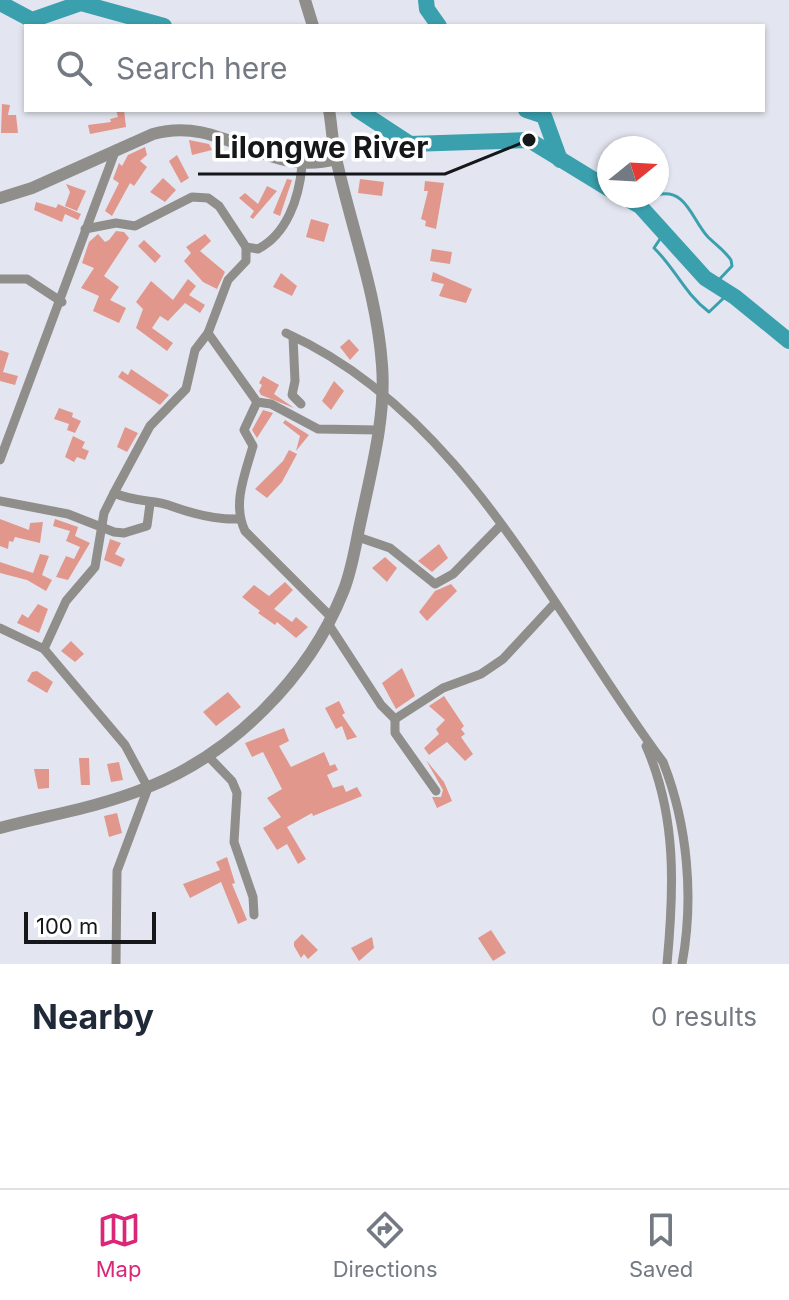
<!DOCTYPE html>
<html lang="en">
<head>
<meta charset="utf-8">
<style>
  :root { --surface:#fff; --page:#f6f6f7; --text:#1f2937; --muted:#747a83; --line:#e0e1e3; --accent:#db2777 }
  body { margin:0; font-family:Inter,sans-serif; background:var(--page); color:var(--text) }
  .compass { position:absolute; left:597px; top:136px; width:72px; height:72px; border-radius:50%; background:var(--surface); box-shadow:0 2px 6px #0004; rotate:72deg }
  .scale { position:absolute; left:24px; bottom:20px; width:132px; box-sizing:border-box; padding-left:8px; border:4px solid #16171a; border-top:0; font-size:22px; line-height:28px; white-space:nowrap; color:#16171a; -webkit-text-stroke:6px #fff; paint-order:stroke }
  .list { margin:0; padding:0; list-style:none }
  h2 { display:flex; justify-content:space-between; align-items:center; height:104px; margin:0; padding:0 32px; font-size:34px }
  h2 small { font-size:26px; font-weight:400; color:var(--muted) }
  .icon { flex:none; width:44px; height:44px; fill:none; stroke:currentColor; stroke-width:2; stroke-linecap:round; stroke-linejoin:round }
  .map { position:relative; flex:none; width:789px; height:964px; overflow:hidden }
  .search { position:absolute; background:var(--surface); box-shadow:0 2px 6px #0004; left:24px; right:24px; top:24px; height:88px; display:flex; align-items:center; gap:20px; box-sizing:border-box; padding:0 28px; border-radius:0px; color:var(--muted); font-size:30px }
  .sheet { height:224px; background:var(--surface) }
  nav { display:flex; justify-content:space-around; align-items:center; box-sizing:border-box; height:112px; border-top:2px solid var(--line); background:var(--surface); font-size:22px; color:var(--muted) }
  nav a { display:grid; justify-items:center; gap:4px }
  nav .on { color:var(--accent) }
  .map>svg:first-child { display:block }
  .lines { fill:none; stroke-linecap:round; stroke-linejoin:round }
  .stream { stroke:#3ba0ae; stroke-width:3 }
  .river { stroke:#3ba0ae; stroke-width:16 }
  .building { fill:#e2978c }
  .minor { stroke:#908e8a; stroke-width:9 }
  .tertiary { stroke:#908e8a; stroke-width:12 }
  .leader { fill:none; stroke:#16171a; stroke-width:3 }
  .callout-dot { fill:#16171a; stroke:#fff; stroke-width:3 }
  .callout-label { font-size:30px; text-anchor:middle; font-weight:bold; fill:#16171a; stroke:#fff; stroke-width:7; stroke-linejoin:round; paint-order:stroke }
</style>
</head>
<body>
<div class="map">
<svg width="789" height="964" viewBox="0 0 789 964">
  <rect width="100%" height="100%" fill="#e3e6f0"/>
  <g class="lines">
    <g class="stream">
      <path d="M657 195C686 187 692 220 708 237 716 245 724 250 731 260L732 266 715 284"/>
      <polyline points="640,206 656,196"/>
      <path d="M664 233 654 248C675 268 684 293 709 312L729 293"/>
    </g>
    <g class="river">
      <polyline points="426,0 427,9 439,26"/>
      <polyline points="0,3 32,20 81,3 164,26"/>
      <polyline points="358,110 410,144 529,140 609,189"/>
      <polyline points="526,110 544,116 560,160"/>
      <polyline points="622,196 640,206 705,278 735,297 789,341"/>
    </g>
  </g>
  <g class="building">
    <polygon points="2,104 10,105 8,115 16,115 18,133 1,133"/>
    <polygon points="116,110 124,110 126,127 90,134 88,125 111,122 110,119 118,117"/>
    <polygon points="189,140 209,144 212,150 192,155"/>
    <polygon points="145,147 147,155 140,161 147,167 134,186 130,183 112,216 105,211 119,183 113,179 119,163 122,166 128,155"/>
    <polygon points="177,155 189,178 181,183 169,161"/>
    <polygon points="163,178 176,190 165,202 150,192"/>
    <polygon points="287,179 292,180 280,216 273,213"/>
    <polygon points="360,179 384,182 382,196 358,193"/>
    <polygon points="425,181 444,183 436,229 425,226 426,221 421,219 428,191 424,191"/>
    <polygon points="66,184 86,191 77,211 65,206 70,192"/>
    <polygon points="267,186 277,191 253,219 250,217 254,211 239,198 245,193 258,204"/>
    <polygon points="36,202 56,208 58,204 81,214 78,220 65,214 62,222 34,210"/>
    <polygon points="311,219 329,224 324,242 306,237"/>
    <polygon points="116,231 124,232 129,238 104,276 119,287 110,300 126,308 119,323 93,311 99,296 81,288 94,268 82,263 89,242 98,234 105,242 109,240"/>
    <polygon points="205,234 211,241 200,251 225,272 217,289 203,282 184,261 191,253 186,247"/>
    <polygon points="144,240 161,256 155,263 138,246"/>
    <polygon points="432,249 452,252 450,264 430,261"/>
    <polygon points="433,272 472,289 466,303 439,296 444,284 431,281"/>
    <polygon points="281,273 297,286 292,296 273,287"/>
    <polygon points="188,279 196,286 189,295 205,305 200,313 185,303 168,321 160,316 152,328 173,343 167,351 136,328 143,309 136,302 151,281 173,300"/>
    <polygon points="349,339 359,350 350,360 340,347"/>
    <polygon points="0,350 9,353 3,372 18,376 15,385 0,381"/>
    <polygon points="131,369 169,395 160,405 118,377 122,371 128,375"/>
    <polygon points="263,376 279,385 274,394 294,408 261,395 259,391 262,385 259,383"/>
    <polygon points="334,381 344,391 331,410 322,401"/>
    <polygon points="59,408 73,413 72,417 81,421 75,433 67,430 69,424 54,419"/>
    <polygon points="263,410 273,413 257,438 252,430"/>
    <polygon points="285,420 309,435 296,451 300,436 283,423"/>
    <polygon points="125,427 138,433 127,452 117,447"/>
    <polygon points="73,436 85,442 82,448 89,451 85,460 77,457 74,462 65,457"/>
    <polygon points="289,450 297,454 282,482 267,498 255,489 283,461"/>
    <polygon points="0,519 29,530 30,523 43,522 40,543 15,537 13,542 9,541 8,549 0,546"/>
    <polygon points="55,519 78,527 75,536 90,543 68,580 56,577 66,556 74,559 80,547 66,541 70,531 53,526"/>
    <polygon points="110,539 121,543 115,554 125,559 121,567 104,560"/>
    <polygon points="439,544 448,558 432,572 418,561"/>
    <polygon points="40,554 49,556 42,575 52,580 46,591 27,580 0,573 0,562 33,573"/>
    <polygon points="385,557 397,568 387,582 372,568"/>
    <polygon points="285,582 293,590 274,609 292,622 296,617 308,627 296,638 277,622 275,625 258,613 260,611 242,597 254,585 269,596"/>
    <polygon points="451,584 457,591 427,621 419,612 435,591"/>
    <polygon points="38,604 48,609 39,633 17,623 22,614 28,618"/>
    <polygon points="71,641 84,654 75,662 61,651"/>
    <polygon points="402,668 415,696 396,709 382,683"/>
    <polygon points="37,671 53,682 47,693 27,681 32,672"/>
    <polygon points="228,692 241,707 216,726 203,712"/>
    <polygon points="444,696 464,726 461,729 465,734 461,737 473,754 465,761 447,742 429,755 424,748 439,734 436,729 445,720 429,706"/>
    <polygon points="339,701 345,713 342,715 357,737 347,740 342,726 336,729 325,708"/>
    <polygon points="284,728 289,741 279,746 291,767 324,752 330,766 335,764 338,770 327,775 333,788 343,785 346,792 357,787 362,796 313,816 312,813 287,827 306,859 298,864 287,844 277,850 263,828 281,817 267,798 282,789 263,752 252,757 245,743"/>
    <polygon points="79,758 89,758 90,785 81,785"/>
    <polygon points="426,760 444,782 452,801 437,808 432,797 441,797 443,790"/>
    <polygon points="119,762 123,780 111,782 107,764"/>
    <polygon points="34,769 49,769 49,788 38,789"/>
    <polygon points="117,813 122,833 109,837 104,816"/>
    <polygon points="227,857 235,883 232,884 247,920 238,924 221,882 190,898 183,884 220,870 216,862"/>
    <polygon points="491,930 506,953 493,961 478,938"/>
    <polygon points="302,934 318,950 308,959 304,954 301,958 294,946 294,942"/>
    <polygon points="372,937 374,948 359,961 351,948"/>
  </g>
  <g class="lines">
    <g class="minor">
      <path d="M85 229 116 223 135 226 192 197 208 198 219 206 246 247 258 249C287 234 299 198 302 166"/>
      <polyline points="0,279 27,279 62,302"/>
      <polyline points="208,333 257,402"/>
      <path d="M286 333C464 413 552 613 663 762 688 825 694 899 682 964"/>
      <polyline points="293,337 295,381 292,395 301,404"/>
      <polyline points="0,460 116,149"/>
      <path d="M114 493C137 503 154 499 171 506 193 514 215 520 240 519"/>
      <polyline points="0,501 68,514 114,532 124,533 147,526 150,504"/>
      <polyline points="358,537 390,548 435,584 453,574 501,525"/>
      <path d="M332 618 245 531C232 504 245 474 253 446L244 430 257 402 271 404 318 429 378 430"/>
      <polyline points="329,625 381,705 395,719 443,688 481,674 503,659 554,604"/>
      <polyline points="0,628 44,649 125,745 148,788 117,871 116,964"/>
      <polyline points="44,649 66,601 95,567 104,513 114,493 150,426 186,389 195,350 208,333 228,280 246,261 246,247"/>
      <polyline points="395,719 395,733 436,791"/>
      <path d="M646 746C677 816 674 889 667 964"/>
      <polyline points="207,755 232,781 237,793 234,842 253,897 254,915"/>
    </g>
    <g class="tertiary">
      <polyline points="305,0 313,26"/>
      <path d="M0 198 32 188 153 134C223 114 266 179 336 159"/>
      <path d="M0 828C49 815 99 807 146 788 233 754 309 677 343 592 353 568 356 540 362 515 372 467 386 415 382 365 377 294 351 227 336 158 332 142 332 126 329 110"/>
    </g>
  </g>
  <path class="leader" d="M529 140L445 174H198"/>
  <circle class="callout-dot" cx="529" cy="140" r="8"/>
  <g class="callout-label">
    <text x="321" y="158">Lilongwe River</text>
  </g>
</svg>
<svg class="compass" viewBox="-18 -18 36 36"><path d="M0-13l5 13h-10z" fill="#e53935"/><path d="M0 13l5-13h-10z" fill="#747a83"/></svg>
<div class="scale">100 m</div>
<div class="search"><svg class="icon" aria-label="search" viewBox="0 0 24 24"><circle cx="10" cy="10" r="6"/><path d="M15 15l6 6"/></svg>Search here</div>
</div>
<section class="sheet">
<h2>Nearby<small>0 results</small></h2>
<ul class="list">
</ul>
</section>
<nav>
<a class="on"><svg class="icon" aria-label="map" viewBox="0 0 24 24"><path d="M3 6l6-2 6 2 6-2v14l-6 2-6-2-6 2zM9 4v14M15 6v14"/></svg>Map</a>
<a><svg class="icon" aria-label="directions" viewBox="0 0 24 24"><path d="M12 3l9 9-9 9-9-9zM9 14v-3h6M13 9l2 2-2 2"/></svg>Directions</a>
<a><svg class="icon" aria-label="saved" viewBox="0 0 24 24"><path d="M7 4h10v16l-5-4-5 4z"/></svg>Saved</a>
</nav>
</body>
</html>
